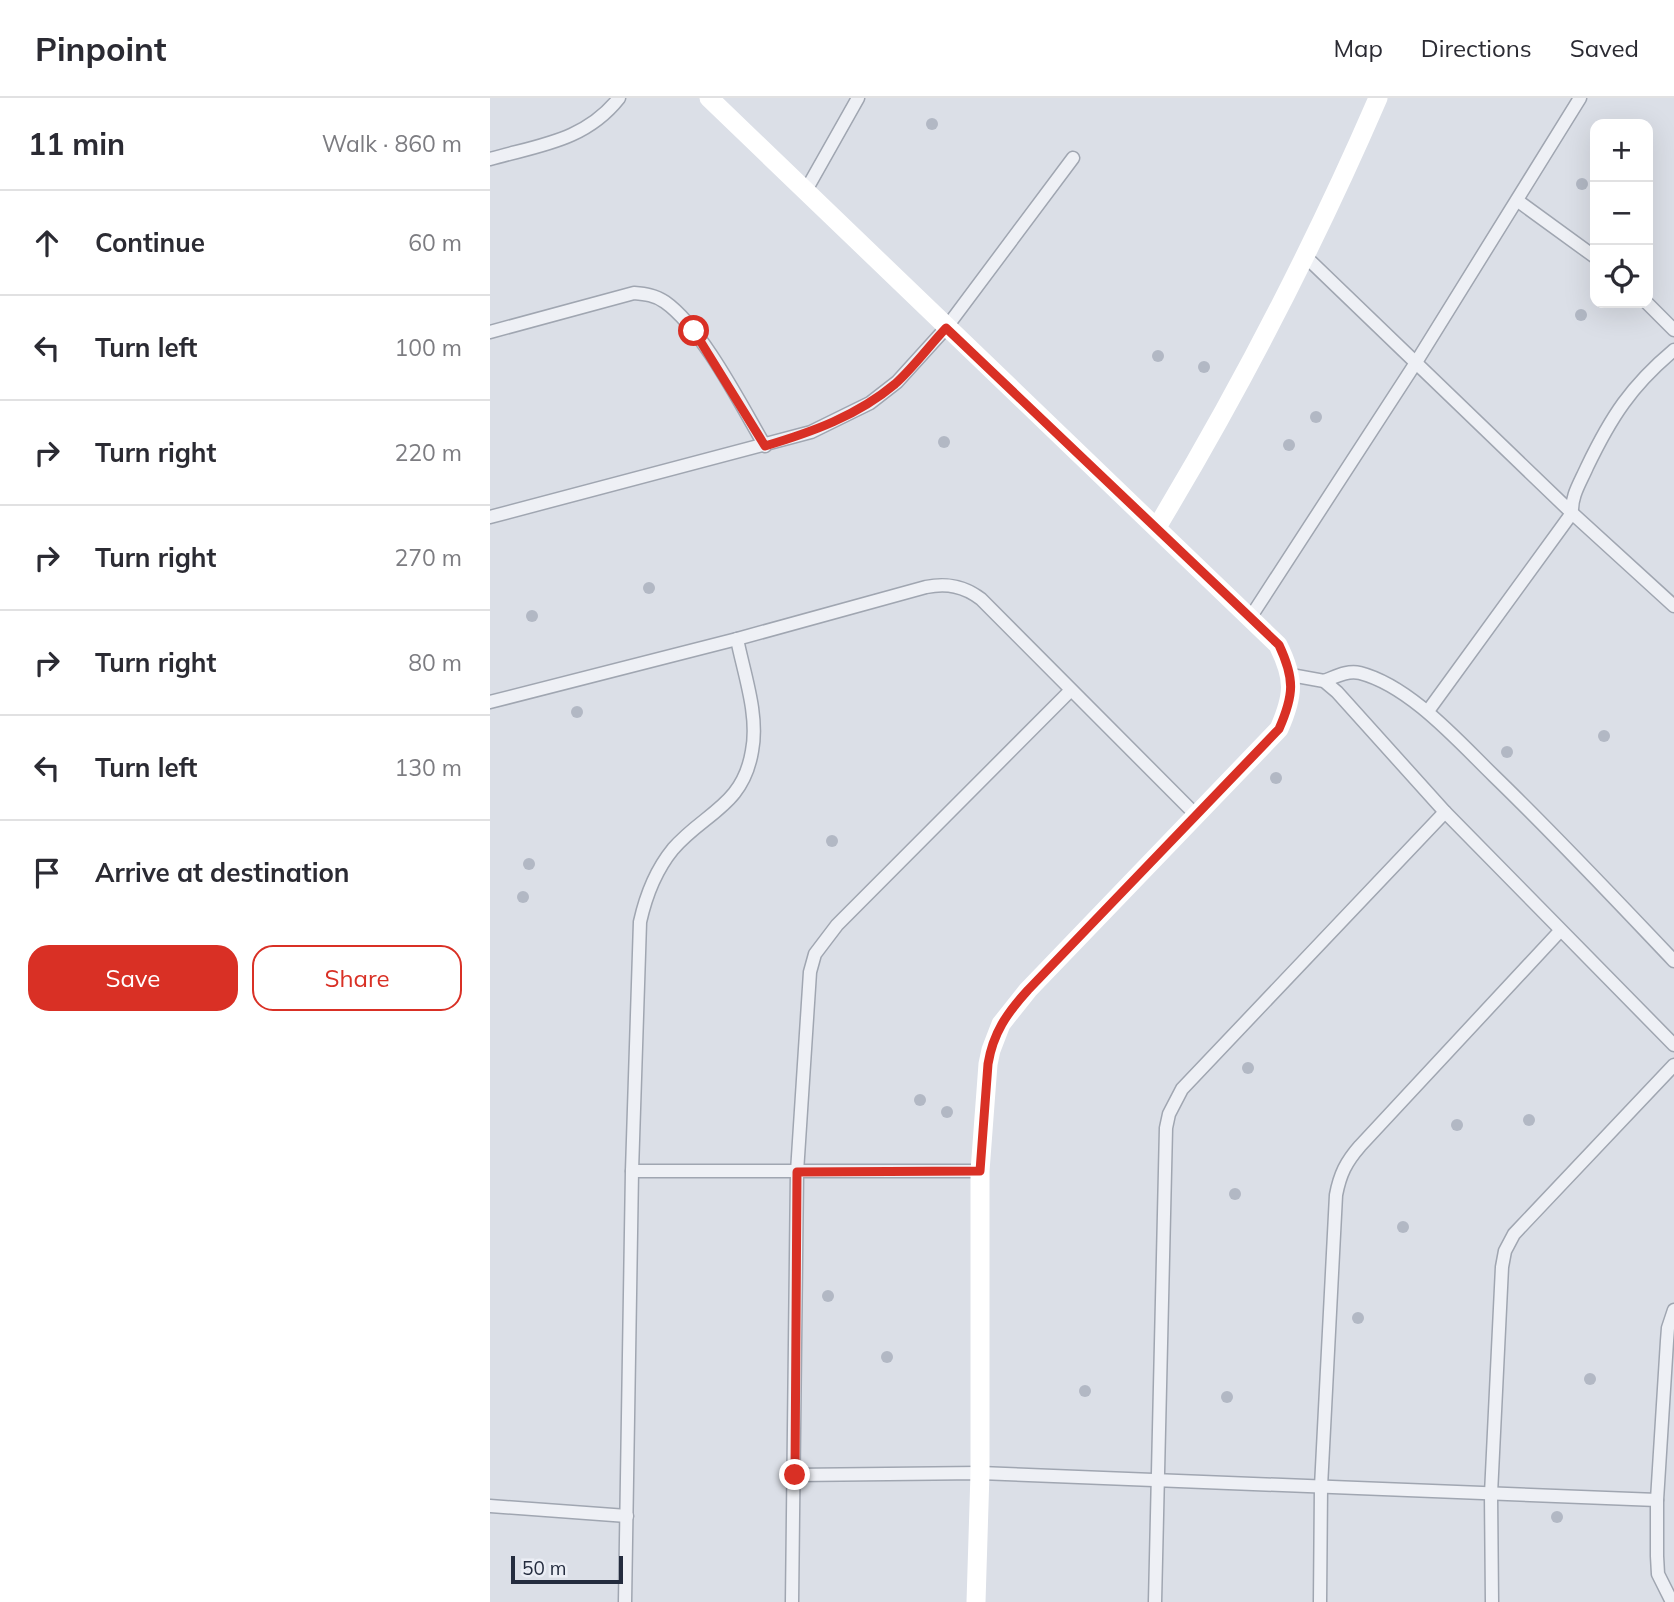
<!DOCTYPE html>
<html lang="en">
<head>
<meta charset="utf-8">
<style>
  :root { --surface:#fff; --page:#f7f7f7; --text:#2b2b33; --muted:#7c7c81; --line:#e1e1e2; --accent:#d93025 }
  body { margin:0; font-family:Mulish,sans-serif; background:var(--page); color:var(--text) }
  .controls { position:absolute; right:21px; top:21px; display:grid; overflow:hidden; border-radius:14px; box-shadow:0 7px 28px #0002 }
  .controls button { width:63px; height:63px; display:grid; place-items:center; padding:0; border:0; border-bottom:2px solid var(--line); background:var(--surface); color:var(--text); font:35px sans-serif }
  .scale { position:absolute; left:21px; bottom:18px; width:112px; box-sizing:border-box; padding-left:7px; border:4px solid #242c3e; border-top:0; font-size:19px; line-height:24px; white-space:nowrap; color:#242c3e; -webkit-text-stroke:5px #ebeef5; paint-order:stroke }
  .stop { position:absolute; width:21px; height:21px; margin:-16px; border:5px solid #d93025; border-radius:50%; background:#fff }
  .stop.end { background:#d93025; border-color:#fff; box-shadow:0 2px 7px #0008 }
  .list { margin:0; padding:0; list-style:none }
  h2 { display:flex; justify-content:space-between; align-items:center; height:91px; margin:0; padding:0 28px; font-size:30px }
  h2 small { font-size:23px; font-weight:400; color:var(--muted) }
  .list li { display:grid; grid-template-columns:46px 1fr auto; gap:21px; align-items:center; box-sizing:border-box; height:105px; padding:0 28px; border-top:2px solid var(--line) }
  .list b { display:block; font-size:26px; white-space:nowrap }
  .list em { font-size:23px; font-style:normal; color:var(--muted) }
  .actions { display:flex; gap:14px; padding:21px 28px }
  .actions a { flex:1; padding:16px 0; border:2px solid var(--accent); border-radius:21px; text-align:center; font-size:24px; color:var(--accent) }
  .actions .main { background:var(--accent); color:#fff }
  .icon { flex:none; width:38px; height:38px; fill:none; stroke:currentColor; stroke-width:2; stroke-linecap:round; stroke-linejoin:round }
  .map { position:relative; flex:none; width:1184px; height:1504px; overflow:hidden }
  header { display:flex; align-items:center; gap:42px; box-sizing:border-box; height:98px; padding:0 35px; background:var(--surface); border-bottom:2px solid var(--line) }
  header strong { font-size:33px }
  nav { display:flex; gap:38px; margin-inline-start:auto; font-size:24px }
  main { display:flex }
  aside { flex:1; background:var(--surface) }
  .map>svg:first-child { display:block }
  .building { fill:#b2b8c4 }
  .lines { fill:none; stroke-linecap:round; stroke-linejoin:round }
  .street-casing { stroke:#a0a6b1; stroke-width:15 }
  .street { stroke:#eef0f5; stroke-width:12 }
  .secondary { stroke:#fff; stroke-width:19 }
  .route { stroke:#d93025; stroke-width:9 }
</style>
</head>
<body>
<header>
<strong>Pinpoint</strong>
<nav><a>Map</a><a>Directions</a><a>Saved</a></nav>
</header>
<main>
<aside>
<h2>11 min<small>Walk · 860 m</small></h2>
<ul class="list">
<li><svg class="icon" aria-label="ahead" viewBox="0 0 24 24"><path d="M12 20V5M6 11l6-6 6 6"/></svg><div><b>Continue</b></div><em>60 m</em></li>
<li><svg class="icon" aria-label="left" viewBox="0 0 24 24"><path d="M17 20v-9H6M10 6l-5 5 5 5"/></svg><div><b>Turn left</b></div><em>100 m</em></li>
<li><svg class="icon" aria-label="right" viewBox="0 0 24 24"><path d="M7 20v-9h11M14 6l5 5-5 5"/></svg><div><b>Turn right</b></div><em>220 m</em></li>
<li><svg class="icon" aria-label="right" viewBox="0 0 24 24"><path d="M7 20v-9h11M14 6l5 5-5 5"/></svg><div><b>Turn right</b></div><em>270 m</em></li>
<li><svg class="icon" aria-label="right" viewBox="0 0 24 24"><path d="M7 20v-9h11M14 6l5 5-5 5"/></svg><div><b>Turn right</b></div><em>80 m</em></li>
<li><svg class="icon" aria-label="left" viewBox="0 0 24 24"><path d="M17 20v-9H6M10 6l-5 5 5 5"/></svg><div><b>Turn left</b></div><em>130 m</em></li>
<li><svg class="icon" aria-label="arrive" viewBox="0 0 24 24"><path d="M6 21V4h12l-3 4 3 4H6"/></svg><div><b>Arrive at destination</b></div></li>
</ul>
<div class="actions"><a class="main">Save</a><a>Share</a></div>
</aside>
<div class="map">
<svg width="1184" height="1504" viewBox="0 0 1184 1504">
  <rect width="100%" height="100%" fill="#dbdfe7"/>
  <g class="building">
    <circle cx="442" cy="26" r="6"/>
    <circle cx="1092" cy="86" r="6"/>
    <circle cx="1091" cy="217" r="6"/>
    <circle cx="668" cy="258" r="6"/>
    <circle cx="714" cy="269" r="6"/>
    <circle cx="826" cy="319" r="6"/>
    <circle cx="454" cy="344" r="6"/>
    <circle cx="799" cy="347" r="6"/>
    <circle cx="159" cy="490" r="6"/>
    <circle cx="42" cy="518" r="6"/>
    <circle cx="87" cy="614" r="6"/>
    <circle cx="1114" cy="638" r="6"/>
    <circle cx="1017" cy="654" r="6"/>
    <circle cx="786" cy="680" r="6"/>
    <circle cx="342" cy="743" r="6"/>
    <circle cx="39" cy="766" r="6"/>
    <circle cx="33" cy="799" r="6"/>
    <circle cx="758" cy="970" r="6"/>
    <circle cx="430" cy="1002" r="6"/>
    <circle cx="457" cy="1014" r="6"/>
    <circle cx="1039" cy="1022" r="6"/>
    <circle cx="967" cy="1027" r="6"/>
    <circle cx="745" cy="1096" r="6"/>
    <circle cx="913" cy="1129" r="6"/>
    <circle cx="338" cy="1198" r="6"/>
    <circle cx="868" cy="1220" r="6"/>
    <circle cx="397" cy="1259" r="6"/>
    <circle cx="1100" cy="1281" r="6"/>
    <circle cx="595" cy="1293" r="6"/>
    <circle cx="737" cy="1299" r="6"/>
    <circle cx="1067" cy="1419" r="6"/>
  </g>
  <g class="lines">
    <defs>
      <g id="street">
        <path d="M0 61C49 47 95 43 129 0"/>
        <polyline points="315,94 368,0"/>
        <polyline points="1028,103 1105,159"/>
        <polyline points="815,158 1082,415 1184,508"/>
        <polyline points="1157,205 1184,232"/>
        <path d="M0 234 144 195C155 196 165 197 175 204 212 230 251 307 275 348"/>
        <polyline points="0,419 321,334 380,305 407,284 456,230 583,60"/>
        <polyline points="760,520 925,266 1090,0"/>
        <polyline points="801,577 834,583 847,594 955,714 1184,947"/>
        <path d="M834 583C845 579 857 572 870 575 920 588 968 643 1004 678 1066 738 1125 801 1184 863"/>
        <path d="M0 604 247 541 436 489C457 485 474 488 491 501L706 717"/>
        <path d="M938 613 1082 415C1081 398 1090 385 1097 369 1121 319 1141 288 1184 252"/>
        <polyline points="142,1073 490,1073"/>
        <polyline points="305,1377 490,1375 1167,1402"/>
        <polyline points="0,1408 137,1418"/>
        <path d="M135 1504 142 1073 150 824C156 797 165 773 183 751 214 715 253 708 262 653 269 617 254 576 247 541"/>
        <polyline points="302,1504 307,1074 320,874 325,856 347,827 580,593"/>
        <polyline points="665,1504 676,1030 679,1016 692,991 955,714"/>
        <path d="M830 1504 831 1389 846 1097C850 1076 856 1064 870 1048L1070 833"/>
        <polyline points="1002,1504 1001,1396 1012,1169 1015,1153 1024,1136 1184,967"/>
        <polyline points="1182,1504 1168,1476 1167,1458 1167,1402 1177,1243 1178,1230 1184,1212"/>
      </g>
    </defs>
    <use href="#street" class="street-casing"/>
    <use href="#street" class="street"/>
    <g class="secondary">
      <path d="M219 0 788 547C805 581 804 597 789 631L538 892 511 926 501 952 498 966 490 1073V1375L486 1504"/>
      <path d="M667 429C750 291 824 148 888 0"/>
    </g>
  </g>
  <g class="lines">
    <path class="route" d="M204 233 275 348C322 334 367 318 405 286 423 270 439 248 456 230L789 547C805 581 804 597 789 631L538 892C517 915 503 935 498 966L490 1073 307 1074 305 1377"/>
  </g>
</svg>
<div class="controls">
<button>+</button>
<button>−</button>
<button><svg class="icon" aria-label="locate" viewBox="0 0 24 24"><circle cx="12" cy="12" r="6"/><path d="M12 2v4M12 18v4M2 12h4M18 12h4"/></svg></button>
</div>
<div class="scale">50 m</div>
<div class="stop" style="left:204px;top:233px"></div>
<div class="stop end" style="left:305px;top:1377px"></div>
</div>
</main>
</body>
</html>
